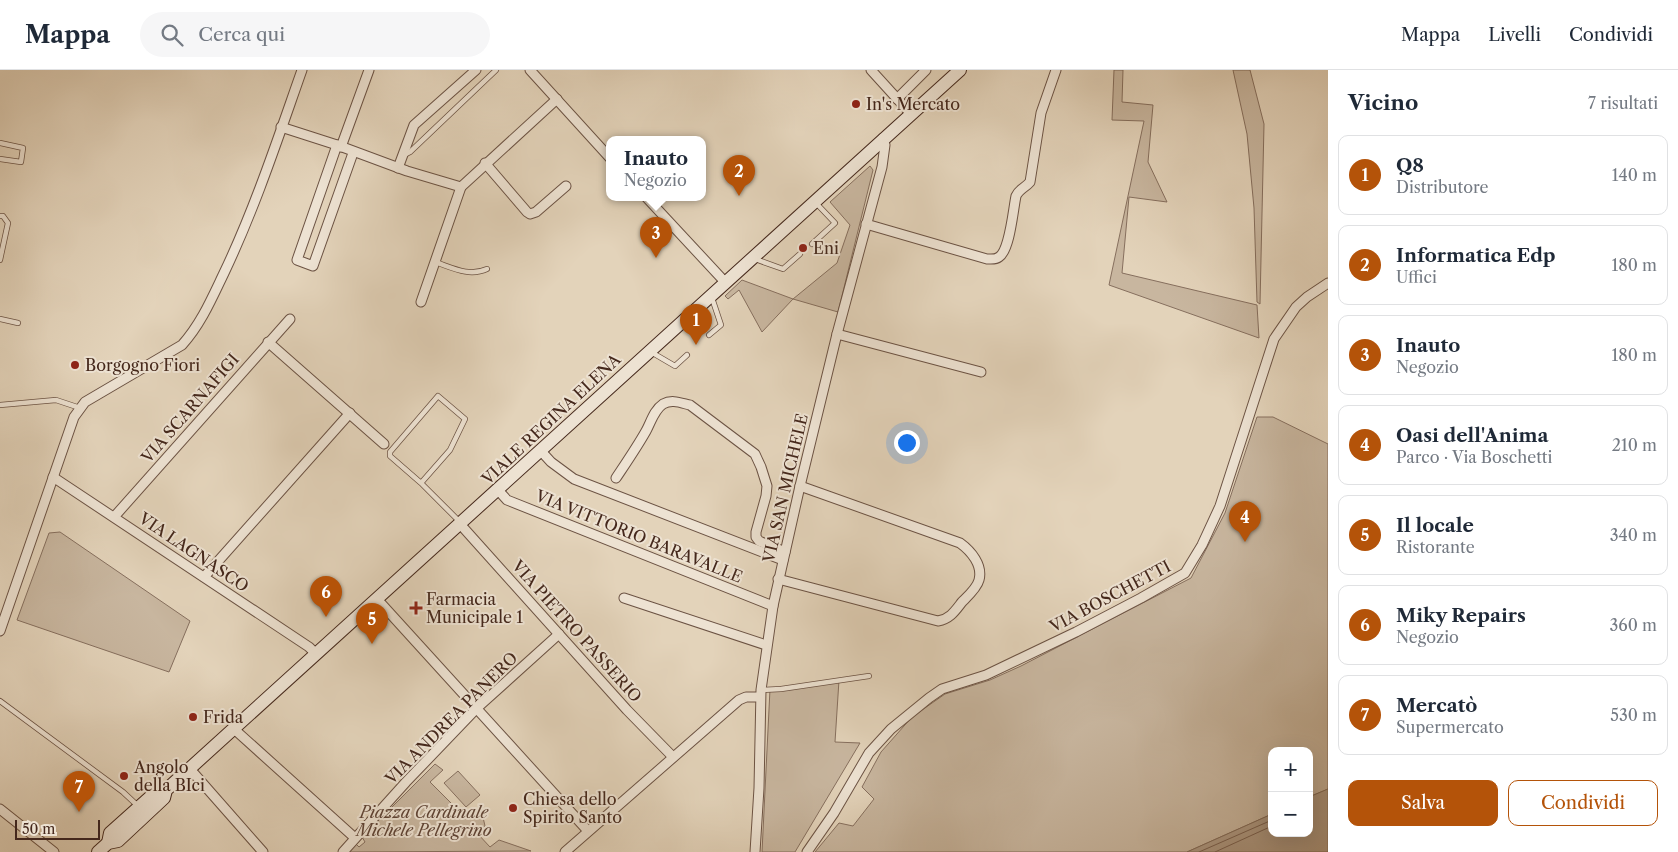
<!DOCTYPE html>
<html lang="it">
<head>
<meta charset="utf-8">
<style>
  :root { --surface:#fff; --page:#f6f6f7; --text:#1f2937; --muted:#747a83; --line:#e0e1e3; --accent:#b45309 }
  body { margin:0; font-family:"Libre Caslon Text",serif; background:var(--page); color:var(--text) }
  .controls { position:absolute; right:15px; bottom:15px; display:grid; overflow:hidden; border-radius:10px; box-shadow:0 5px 20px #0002 }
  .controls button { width:45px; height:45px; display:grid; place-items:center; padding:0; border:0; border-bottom:1px solid var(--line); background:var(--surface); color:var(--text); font:25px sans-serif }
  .scale { position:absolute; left:15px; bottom:12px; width:85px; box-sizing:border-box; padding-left:5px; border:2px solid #45281c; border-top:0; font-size:14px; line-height:18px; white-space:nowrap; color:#45281c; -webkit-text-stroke:4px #ede2d2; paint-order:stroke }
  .you { position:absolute; left:906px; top:372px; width:18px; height:18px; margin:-12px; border:4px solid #fff; border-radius:50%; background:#1a73e8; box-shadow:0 0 0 8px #1a73e833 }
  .badge { display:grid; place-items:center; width:32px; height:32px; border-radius:50%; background:var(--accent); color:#fff; font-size:16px; font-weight:700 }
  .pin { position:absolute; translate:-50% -41px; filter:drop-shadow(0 1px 2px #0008) }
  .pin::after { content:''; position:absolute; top:26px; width:18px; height:15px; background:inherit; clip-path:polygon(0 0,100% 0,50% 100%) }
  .popup { position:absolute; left:606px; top:66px; width:100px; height:65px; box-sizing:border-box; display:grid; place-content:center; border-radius:10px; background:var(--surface); filter:drop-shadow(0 1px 4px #0005); font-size:16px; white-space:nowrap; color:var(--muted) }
  .popup b { font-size:19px; color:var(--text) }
  .popup::after { content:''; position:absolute; left:50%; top:100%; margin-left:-10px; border:10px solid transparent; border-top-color:var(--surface) }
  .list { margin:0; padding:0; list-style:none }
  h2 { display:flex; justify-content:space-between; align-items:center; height:65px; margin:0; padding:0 20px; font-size:21px }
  h2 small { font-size:16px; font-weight:400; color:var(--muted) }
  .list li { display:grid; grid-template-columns:32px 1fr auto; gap:15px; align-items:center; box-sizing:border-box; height:80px; margin:0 10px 10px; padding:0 10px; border:1px solid var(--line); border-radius:10px }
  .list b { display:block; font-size:19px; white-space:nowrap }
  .list p { margin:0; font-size:16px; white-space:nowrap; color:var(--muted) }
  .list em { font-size:16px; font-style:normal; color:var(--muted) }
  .actions { display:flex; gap:10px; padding:15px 20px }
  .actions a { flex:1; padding:11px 0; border:1px solid var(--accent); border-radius:10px; text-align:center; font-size:18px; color:var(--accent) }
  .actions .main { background:var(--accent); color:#fff }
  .icon { flex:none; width:28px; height:28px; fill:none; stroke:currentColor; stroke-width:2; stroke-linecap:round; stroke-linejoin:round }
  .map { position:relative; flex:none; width:1328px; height:782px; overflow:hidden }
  header { display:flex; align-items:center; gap:30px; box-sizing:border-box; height:70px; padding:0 25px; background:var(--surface); border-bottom:1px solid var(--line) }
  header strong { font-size:24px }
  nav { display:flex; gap:28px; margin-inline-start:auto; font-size:18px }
  .search { width:350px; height:45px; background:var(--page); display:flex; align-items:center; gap:12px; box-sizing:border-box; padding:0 18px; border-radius:28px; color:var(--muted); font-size:19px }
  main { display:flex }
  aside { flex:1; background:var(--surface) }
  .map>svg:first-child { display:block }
  .green { fill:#c8b69f; stroke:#866f5e }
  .water { fill:#ad9984; stroke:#836c5a }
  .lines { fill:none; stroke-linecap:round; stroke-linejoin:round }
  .shore { stroke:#796050; stroke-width:1 }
  .lane-casing { stroke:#6c5344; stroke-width:6 }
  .street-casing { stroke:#6c5344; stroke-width:11 }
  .secondary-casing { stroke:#45281c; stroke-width:14 }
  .lane { stroke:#ede2d2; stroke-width:4.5 }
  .street { stroke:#ede2d2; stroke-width:9 }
  .secondary { stroke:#ede2d2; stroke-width:12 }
  .poi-dot { fill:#8f2418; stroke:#ede2d2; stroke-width:2 }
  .labels { text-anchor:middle; stroke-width:4; stroke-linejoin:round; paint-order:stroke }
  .poi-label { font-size:16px; fill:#45281c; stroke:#ede2d2; text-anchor:start }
  .street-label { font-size:16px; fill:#45281c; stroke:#ede2d2 }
  .park-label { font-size:16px; font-style:italic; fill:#5f4436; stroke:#ede2d2 }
</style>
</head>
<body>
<header>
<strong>Mappa</strong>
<div class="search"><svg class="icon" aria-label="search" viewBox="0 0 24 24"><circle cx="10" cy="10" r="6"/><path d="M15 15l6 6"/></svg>Cerca qui</div>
<nav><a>Mappa</a><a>Livelli</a><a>Condividi</a></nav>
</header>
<main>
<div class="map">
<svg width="1328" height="782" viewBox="0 0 1328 782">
  <rect width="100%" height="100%" fill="#e3d3ba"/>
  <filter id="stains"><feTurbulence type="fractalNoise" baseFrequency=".004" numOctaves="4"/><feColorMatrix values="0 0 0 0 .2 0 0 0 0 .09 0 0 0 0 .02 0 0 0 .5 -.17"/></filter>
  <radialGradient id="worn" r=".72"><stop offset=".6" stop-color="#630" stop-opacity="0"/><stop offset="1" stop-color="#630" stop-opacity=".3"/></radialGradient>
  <g class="green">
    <polygon points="1114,0 1123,0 1122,32 1153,35 1148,92 1167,132 1129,127 1122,203 1257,235 1259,268 1109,215 1144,51 1112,50"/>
    <polygon points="1233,0 1250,0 1264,54 1260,234 1257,232 1254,138 1247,64"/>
    <polygon points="870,96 873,100 838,242 793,229 762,262 739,220 728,229 725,226 742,210 793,229 837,193 850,155 830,132"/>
    <polygon points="1257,347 1273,347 1328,374 1328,719 1309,727 1309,681 1272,681 1272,744 1187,782 815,782 839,753 853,756 874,729 862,717 881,682 912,647 945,624 990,610 1021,596 1191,508 1225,443"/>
    <polygon points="60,462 190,551 169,602 17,550 49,463"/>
    <polygon points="839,610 835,672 860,673 795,782 762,782 770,619"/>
    <polygon points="435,694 443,700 430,712 464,746 482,743 485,756 477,763 490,777 499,770 531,781 348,782 355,773 359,777 365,772 362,767"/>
    <polygon points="458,701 480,725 466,737 444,713"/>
  </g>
  <polygon class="water" points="1328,719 1328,782 1187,782 1272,744 1272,763 1309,763 1309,727"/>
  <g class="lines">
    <g class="shore">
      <polyline points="1199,782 1272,750"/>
      <polyline points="1215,782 1272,756"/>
    </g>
    <defs>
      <g id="lane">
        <polyline points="0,73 23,78 21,92 0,89"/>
        <polyline points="404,85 410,82 496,0"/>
        <polyline points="0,146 3,146 8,153 0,190"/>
        <polyline points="812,174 835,153 816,133"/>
        <polyline points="755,189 783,199 800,184"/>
        <path d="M435 192C453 198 469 207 487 199"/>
        <polyline points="0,249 18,253"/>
        <polyline points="709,265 721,255 712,228"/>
        <polyline points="651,282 675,296 687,285"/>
        <polyline points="0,335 56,330 80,338"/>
        <polyline points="421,413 450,380 465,349 438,326 390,382 390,386 421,413 460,452"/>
        <polyline points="761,620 781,619 869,606"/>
        <polyline points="0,631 123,722 138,736"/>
      </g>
      <g id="street">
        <polyline points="530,0 610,88"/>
        <polyline points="871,0 911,44"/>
        <polyline points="897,29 926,0"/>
        <polyline points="281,57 337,75 407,101 461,117 421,232"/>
        <polyline points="337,75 297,190 313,196 353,83"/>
        <polyline points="341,77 369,0"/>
        <polyline points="485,93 527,142 530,144 536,142 566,116"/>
        <polyline points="398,98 414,55 476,0"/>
        <polyline points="461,117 557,29"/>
        <polyline points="646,127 725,212"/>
        <path d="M866 154 987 189C991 189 995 190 999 187 1010 180 1013 140 1016 126 1019 119 1025 118 1030 112L1041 43 1056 0"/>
        <polyline points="837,264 981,302"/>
        <polyline points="268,272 384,374"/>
        <polyline points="540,380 551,392 574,409 783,490"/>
        <polyline points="53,407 309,577 316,584"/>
        <path d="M616 408C626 393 637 377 646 361 651 352 654 340 663 334 672 329 681 333 690 335L755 384 761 397 767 416 766 426 756 462V467L759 471 785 482"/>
        <polyline points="498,420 507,430 773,536"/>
        <polyline points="114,447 290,249"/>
        <polyline points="460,454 627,640 673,687"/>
        <polyline points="204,507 350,343"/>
        <path d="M778 509 938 551C950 549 955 541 962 532 968 526 977 518 979 510 983 495 971 481 960 473L800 416"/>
        <polyline points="624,528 766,575"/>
        <polyline points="377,529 588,761"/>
        <path d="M0 561 74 347 85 332 182 275C201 254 212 228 224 203 255 138 278 68 302 0"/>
        <polyline points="234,659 355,768"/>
        <polyline points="190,699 263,782"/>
        <polyline points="0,739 54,782"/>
        <polyline points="343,782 406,712 477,638 559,564"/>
        <polyline points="565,782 739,630 746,627 760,627"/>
        <polyline points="755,782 759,718 761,620 773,536 800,416 837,264 882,97 885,75 883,68"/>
        <polyline points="807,782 834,743 869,683 891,659 929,628 942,619 986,605 1076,562 1141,528 1185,503 1202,475 1220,436 1274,269 1296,237 1307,227 1328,213"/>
      </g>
      <g id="secondary">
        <polyline points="108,773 110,763 157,721 165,721"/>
        <polyline points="98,782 108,773 118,771 164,728 166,720 960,0"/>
      </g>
    </defs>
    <use href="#lane" class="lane-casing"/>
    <use href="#street" class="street-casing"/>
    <use href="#secondary" class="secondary-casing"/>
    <use href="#lane" class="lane"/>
    <use href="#street" class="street"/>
    <use href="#secondary" class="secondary"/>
  </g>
  <g class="poi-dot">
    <circle cx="856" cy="34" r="5"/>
    <circle cx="803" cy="178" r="5"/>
    <circle cx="75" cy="295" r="5"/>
    <path d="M413.5 530.5h5v5h5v5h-5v5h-5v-5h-5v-5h5z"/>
    <circle cx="193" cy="647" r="5"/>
    <circle cx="124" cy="706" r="5"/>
    <circle cx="513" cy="738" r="5"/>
  </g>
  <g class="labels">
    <g class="poi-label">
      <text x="866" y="40">In's Mercato</text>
      <text x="813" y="184">Eni</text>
      <text x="85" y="301">Borgogno Fiori</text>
      <text x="426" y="535">Farmacia<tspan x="426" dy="18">Municipale 1</tspan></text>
      <text x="203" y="653">Frida</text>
      <text x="134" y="703">Angolo<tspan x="134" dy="18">della BIci</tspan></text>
      <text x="523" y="735">Chiesa dello<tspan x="523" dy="18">Spirito Santo</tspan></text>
    </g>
    <g class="street-label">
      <text transform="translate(190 338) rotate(-49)" y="6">VIA SCARNAFIGI</text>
      <text transform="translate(551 349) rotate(-43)" y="6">VIALE REGINA ELENA</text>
      <text transform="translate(785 418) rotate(-77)" y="6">VIA SAN MICHELE</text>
      <text transform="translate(639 466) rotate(22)" y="6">VIA VITTORIO BARAVALLE</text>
      <text transform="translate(194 482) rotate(34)" y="6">VIA LAGNASCO</text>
      <text transform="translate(1110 526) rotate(-28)" y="6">VIA BOSCHETTI</text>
      <text transform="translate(577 561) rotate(48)" y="6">VIA PIETRO PASSERIO</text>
      <text transform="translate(451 648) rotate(-45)" y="6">VIA ANDREA PANERO</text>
    </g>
    <g class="park-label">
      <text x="424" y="748">Piazza Cardinale<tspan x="424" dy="18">Michele Pellegrino</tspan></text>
    </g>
  </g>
  <rect width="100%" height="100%" filter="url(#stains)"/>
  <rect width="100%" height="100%" fill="url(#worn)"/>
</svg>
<div class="controls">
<button>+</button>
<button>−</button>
</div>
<div class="scale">50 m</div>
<div class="you"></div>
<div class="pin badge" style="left:696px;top:275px">1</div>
<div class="pin badge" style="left:739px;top:126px">2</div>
<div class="pin badge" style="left:656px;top:188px">3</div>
<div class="popup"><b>Inauto</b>Negozio</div>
<div class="pin badge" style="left:1245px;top:472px">4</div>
<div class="pin badge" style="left:372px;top:574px">5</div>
<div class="pin badge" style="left:326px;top:547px">6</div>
<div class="pin badge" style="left:79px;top:742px">7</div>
</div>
<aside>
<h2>Vicino<small>7 risultati</small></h2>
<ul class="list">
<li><span class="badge">1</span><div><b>Q8</b><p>Distributore</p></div><em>140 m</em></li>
<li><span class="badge">2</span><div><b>Informatica Edp</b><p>Uffici</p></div><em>180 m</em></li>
<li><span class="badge">3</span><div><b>Inauto</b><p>Negozio</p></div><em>180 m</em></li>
<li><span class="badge">4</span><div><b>Oasi dell'Anima</b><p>Parco · Via Boschetti</p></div><em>210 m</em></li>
<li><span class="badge">5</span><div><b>Il locale</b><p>Ristorante</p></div><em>340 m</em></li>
<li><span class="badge">6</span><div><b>Miky Repairs</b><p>Negozio</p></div><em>360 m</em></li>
<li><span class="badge">7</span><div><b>Mercatò</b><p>Supermercato</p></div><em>530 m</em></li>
</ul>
<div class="actions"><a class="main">Salva</a><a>Condividi</a></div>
</aside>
</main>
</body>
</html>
